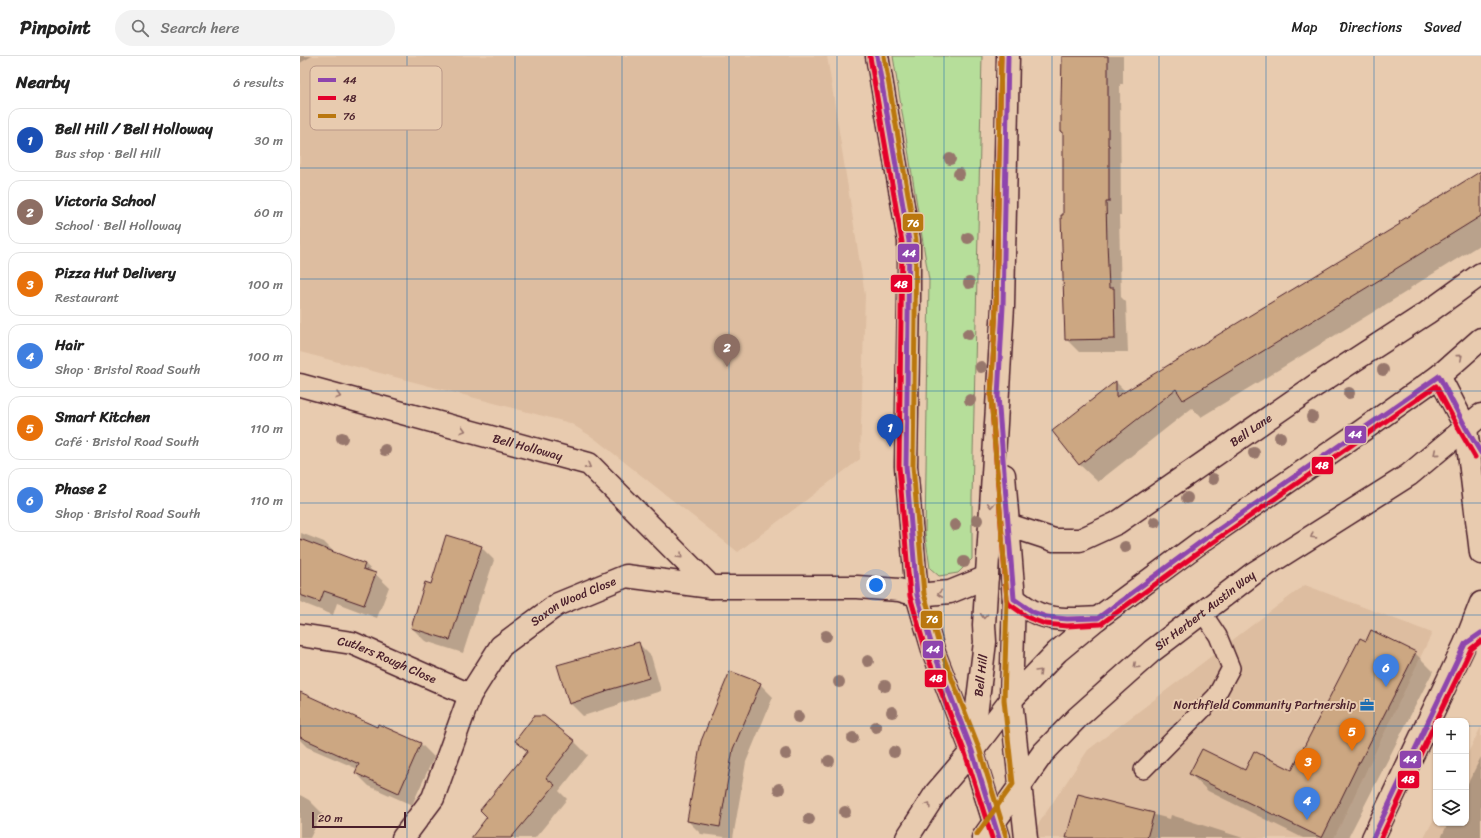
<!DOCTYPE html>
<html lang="en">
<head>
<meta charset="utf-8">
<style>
  :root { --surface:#fff; --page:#f2f2f2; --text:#222; --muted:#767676; --line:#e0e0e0; --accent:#1f6fb2 }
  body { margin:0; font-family:Sriracha,sans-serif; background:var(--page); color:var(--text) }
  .controls { position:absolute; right:12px; bottom:12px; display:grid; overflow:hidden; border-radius:8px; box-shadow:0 1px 3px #0004 }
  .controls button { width:36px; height:36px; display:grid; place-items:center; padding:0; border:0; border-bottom:1px solid var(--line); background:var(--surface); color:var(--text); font:20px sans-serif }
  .scale { position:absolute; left:12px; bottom:10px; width:94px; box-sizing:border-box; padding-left:4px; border:2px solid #4a1f2b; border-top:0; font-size:11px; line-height:14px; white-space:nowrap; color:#4a1f2b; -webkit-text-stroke:3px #e8cbaf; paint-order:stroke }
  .you { position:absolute; left:576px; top:529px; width:14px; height:14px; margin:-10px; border:3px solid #fff; border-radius:50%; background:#1a73e8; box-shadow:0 0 0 6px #1a73e833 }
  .badge { display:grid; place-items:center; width:26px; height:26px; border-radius:50%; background:var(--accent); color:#fff; font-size:13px; font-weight:700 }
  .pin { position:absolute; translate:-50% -33px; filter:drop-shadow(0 1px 2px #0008) }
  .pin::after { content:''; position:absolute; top:21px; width:14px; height:12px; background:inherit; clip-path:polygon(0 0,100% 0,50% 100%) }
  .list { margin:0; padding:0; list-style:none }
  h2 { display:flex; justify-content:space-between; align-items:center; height:52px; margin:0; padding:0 16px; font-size:17px }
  h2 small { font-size:13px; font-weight:400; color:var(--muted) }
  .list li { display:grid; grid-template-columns:26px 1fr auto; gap:12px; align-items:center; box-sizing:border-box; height:64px; margin:0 8px 8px; padding:0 8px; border:1px solid var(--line); border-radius:12px }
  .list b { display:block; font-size:15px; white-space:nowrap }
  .list p { margin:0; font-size:13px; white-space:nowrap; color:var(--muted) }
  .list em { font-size:13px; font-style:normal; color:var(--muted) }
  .icon { flex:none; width:22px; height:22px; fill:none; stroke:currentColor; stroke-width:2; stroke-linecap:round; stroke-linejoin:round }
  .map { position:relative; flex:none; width:1181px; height:782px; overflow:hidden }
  header { display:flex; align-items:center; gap:24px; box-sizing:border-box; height:56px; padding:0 20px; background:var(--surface); border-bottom:1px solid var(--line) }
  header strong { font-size:19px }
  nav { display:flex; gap:22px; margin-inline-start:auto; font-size:14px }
  .search { width:280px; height:36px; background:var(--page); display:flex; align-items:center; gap:10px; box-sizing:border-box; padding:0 14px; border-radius:22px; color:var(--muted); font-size:15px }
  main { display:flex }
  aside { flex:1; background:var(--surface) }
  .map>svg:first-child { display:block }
  .built { fill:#ddbda0 }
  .green { fill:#b6de9a; stroke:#807e62 }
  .shadow { fill:#0003 }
  .building { fill:#cca782; stroke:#4a1f2b }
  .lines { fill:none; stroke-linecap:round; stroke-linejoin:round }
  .service-casing { stroke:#4a1f2b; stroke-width:20 }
  .minor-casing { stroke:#4a1f2b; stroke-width:25 }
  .secondary-casing { stroke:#4a1f2b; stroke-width:25 }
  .trunk-casing { stroke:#4a1f2b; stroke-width:25 }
  .service { stroke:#e8cbaf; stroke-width:17 }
  .minor { stroke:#e8cbaf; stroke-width:22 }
  .secondary { stroke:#e8cbaf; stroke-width:22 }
  .trunk { stroke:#e8cbaf; stroke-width:22 }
  .bus-1-casing { stroke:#e8cbaf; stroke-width:8 }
  .bus-2-casing { stroke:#e8cbaf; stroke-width:8 }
  .bus-3-casing { stroke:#e8cbaf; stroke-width:8 }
  .bus-1 { stroke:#8e44ad; stroke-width:5 }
  .bus-2 { stroke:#e4002b; stroke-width:5 }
  .bus-3 { stroke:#ba770f; stroke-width:5 }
  .tree { fill:#97776c }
  .oneway { stroke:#99756d }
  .grid { fill:none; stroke:#1f6fb2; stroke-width:1; stroke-opacity:0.55 }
  .labels { text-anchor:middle; stroke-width:4; stroke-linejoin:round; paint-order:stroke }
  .street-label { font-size:12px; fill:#4a1f2b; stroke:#e8cbaf }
  .poi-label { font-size:12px; fill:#4a1f2b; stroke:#e8cbaf; text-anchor:end }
  .key { fill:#e8cbaf; stroke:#b99787; stroke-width:1 }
  .key-label { font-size:11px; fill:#4a1f2b }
  .line-badge { stroke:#e8cbaf; stroke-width:1.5 }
  .badge-label { font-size:11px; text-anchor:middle; font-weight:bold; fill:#fff }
</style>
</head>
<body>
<header>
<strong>Pinpoint</strong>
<div class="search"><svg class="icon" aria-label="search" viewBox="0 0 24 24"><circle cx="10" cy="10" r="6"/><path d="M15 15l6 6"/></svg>Search here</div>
<nav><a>Map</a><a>Directions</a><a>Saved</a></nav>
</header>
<main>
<aside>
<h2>Nearby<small>6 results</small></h2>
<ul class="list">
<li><span class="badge" style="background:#1a4fb4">1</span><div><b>Bell Hill / Bell Holloway</b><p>Bus stop · Bell Hill</p></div><em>30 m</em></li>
<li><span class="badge" style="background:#8d6e63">2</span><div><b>Victoria School</b><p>School · Bell Holloway</p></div><em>60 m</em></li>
<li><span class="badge" style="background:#e8710a">3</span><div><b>Pizza Hut Delivery</b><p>Restaurant</p></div><em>100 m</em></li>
<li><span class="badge" style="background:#3f7fe0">4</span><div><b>Hair</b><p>Shop · Bristol Road South</p></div><em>100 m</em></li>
<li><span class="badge" style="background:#e8710a">5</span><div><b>Smart Kitchen</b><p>Café · Bristol Road South</p></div><em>110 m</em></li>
<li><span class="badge" style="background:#3f7fe0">6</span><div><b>Phase 2</b><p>Shop · Bristol Road South</p></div><em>110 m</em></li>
</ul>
</aside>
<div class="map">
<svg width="1181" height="782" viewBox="0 0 1181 782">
  <rect width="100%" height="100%" fill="#e8cbaf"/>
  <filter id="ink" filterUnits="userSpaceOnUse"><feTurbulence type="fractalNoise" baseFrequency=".025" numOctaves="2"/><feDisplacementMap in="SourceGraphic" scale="8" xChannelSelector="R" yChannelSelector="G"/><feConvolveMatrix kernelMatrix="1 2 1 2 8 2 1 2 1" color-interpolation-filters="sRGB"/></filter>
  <g filter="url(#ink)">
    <g class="built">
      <polygon points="0,0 527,0 565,239 560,403 438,496 294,382 270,367 0,296"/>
      <polygon points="1005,529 1132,577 1034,782 739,782 737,770 788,694"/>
      <polygon points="1181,671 1181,782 1124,782 1136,759 1136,767 1166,767 1166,701"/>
    </g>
    <polygon class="green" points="593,0 682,0 672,442 672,503 658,517 639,520 630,512 625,477 629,224"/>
    <g class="shadow">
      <polygon points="0,0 12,0 0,7"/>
      <polygon points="763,0 823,0 823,28 820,28 821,159 819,159 821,241 826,246 828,296 779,296 766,283 764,117 762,24"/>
      <polygon points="1181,117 1181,188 1110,232 1111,233 901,361 892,352 798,426 780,409 753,375 816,326 826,336 1102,168"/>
      <polygon points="1,477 24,486 35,497 65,508 89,531 77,562 37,547 33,559 0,546"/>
      <polygon points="181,491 194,504 183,538 182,538 163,597 125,585 112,572 132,529"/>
      <polygon points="1066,586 1115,597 1133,615 1048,782 1003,782 908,735 890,718 993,715"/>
      <polygon points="338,587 351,600 361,635 318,648 318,649 283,660 270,647"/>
      <polygon points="460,628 473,641 446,706 433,782 401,778 388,765"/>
      <polygon points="243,661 275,686 288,699 259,735 267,743 235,782 173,782 188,761 228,697 216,685"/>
      <polygon points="0,664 77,672 78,669 121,688 134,701 112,749 69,730 56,717 58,713 7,691 0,684"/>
      <polygon points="1181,701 1181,782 1141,782 1148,767 1166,767 1166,731"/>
      <polygon points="0,739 9,744 22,757 10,782 0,782"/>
      <polygon points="779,739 870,763 871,759 943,782 767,782"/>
    </g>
    <g class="building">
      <polygon points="762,0 808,0 808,89 809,89 809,146 806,146 807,186 809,232 814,232 815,283 765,284 761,159 763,159 763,76 761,76 761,47"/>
      <polygon points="1181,115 1181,160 1094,214 1094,215 883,344 876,333 779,409 752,375 816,325 816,341 1100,168 1099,166"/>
      <polygon points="146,479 182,490 170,526 169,525 150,584 111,572 125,526 131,528"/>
      <polygon points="0,483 65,508 63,513 76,517 64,549 24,535 20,546 0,539"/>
      <polygon points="1071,574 1116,596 1060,706 1059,706 1022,782 889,718 902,693 945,714 954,695 992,714 1060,582 1066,585"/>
      <polygon points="339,586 349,622 305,635 306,636 269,648 257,609"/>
      <polygon points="430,615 461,627 433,693 420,771 387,765 401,685"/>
      <polygon points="0,636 77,671 78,668 121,687 99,737 55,717 59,708 0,681"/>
      <polygon points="234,660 244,660 275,685 246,722 255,729 211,782 171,782 187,761 180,754 228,695 215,685"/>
      <polygon points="778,738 854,757 847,782 766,782"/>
    </g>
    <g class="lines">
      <defs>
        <polyline id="service" points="843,714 916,640 931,612 918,580 902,556"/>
        <g id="minor">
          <path id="s1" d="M0 329 289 408 411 531"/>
          <polyline points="1166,372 1181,497"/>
          <path id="s2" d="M708 469 754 484H780L817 467 1016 329 1127 257 1181 218"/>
          <path id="s3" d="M0 579 52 587 170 639"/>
          <path id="s4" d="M103 782 133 742 170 639 201 590 258 548 326 520 411 531H557L599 534 617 539 650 536 687 521"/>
          <polyline points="1073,782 1165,588 1181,547"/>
        </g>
        <g id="secondary">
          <polyline points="577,0 609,185 609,239 606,410 617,539 634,597 672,695 699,782"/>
          <polyline points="704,419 714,543 711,644 726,782"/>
          <path d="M714 543C720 547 726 552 732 555 752 566 777 563 798 562"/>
          <path id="s5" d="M672 692 685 586 684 569 703 250 708 0"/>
        </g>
        <g id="trunk">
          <polyline points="1139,320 1166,372"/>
          <polyline points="607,782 636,737 672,695 711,644 757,596 798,562 902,485 1063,374 1139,320 1181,283"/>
          <path id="s6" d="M683 782 743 697 778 661 852 595 954 517 1109 419 1181 359"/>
        </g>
      </defs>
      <use href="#service" class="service-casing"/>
      <use href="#minor" class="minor-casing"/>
      <use href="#secondary" class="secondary-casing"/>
      <use href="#trunk" class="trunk-casing"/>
      <use href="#service" class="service"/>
      <use href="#minor" class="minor"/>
      <use href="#secondary" class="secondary"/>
      <use href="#trunk" class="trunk"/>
      <defs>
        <g id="bus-1">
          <polyline points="577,0 609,185 606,410 617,539 634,597 672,695 699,782"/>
          <polyline points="708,0 703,250 698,340 714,543 733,556 747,561 767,563 798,562 902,485 1139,320 1166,372 1181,397"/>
          <polyline points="1073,782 1165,588 1181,577"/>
        </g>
        <g id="bus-2">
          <polyline points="701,0 696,250 691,340 707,544 709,548 729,562 745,568 767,570 801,568 906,491 1136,330 1160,375 1175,401"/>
          <polyline points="570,1 602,186 599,410 610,540 627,599 665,697 692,782"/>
          <polyline points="1136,665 1171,593 1181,585"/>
          <polyline points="1081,782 1136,665"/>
        </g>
        <g id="bus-3">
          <polyline points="584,0 616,184 613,410 624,538 641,595 679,692 706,780"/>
          <polyline points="677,778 713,728 704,644 707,543 691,341 696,250 701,0"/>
        </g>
      </defs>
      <use href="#bus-1" class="bus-1-casing"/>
      <use href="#bus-2" class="bus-2-casing"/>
      <use href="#bus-3" class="bus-3-casing"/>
      <use href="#bus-1" class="bus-1"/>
      <use href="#bus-2" class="bus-2"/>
      <use href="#bus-3" class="bus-3"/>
    </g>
    <g class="tree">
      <circle cx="650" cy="103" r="6"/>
      <circle cx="659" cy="118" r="6"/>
      <circle cx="668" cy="182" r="6"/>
      <circle cx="669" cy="227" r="6"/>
      <circle cx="668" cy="278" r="6"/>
      <circle cx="681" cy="311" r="6"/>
      <circle cx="1083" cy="314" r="6"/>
      <circle cx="1049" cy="337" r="6"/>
      <circle cx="670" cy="344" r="6"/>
      <circle cx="1012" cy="361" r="6"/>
      <circle cx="980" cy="381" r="6"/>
      <circle cx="42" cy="382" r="6"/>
      <circle cx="85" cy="394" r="6"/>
      <circle cx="954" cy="397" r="6"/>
      <circle cx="913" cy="423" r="6"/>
      <circle cx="887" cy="442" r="6"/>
      <circle cx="677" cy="464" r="6"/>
      <circle cx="855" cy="466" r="6"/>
      <circle cx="655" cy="469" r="6"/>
      <circle cx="825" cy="491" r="6"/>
      <circle cx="664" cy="506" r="6"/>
      <circle cx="526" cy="580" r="6"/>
      <circle cx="568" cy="605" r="6"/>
      <circle cx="539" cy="626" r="6"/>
      <circle cx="585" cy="630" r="6"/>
      <circle cx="592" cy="656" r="6"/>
      <circle cx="498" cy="661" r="6"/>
      <circle cx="576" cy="671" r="6"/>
      <circle cx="553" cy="682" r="6"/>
      <circle cx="594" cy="696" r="6"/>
      <circle cx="486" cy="698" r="6"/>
      <circle cx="529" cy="705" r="6"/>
      <circle cx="479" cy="733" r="6"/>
      <circle cx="545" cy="756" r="6"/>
      <circle cx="509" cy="763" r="6"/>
    </g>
    <defs><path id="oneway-chevron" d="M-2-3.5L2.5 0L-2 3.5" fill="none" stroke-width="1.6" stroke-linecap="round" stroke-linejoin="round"/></defs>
    <g class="oneway">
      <use href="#oneway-chevron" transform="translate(1160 301) rotate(-41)"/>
      <use href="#oneway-chevron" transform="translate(38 340) rotate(15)"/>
      <use href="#oneway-chevron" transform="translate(163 374) rotate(15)"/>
      <use href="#oneway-chevron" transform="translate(1136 397) rotate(140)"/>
      <use href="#oneway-chevron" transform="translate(288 410) rotate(29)"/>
      <use href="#oneway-chevron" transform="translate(691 449) rotate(93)"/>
      <use href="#oneway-chevron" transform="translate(1013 480) rotate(148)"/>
      <use href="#oneway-chevron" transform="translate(380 500) rotate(45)"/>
      <use href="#oneway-chevron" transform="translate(640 538) rotate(173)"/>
      <use href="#oneway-chevron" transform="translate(684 560) rotate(94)"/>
      <use href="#oneway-chevron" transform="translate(836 610) rotate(138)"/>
      <use href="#oneway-chevron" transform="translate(739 616) rotate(-45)"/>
      <use href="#oneway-chevron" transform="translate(628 749) rotate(-57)"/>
    </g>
  </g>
  <path class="grid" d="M107 0V782M215 0V782M322 0V782M429 0V782M537 0V782M644 0V782M752 0V782M859 0V782M966 0V782M1074 0V782M0 112H1181M0 223H1181M0 335H1181M0 447H1181M0 559H1181M0 670H1136M1166 670H1181"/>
  <defs>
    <symbol id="office-bare" viewBox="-9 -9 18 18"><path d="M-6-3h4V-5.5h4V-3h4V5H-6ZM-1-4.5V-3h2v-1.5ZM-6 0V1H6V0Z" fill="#1f6fb2" stroke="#e8cbaf" stroke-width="2.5" paint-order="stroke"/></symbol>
  </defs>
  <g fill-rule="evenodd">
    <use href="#office-bare" x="1057" y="639" width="20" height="20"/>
  </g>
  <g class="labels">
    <g class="street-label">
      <text dy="4" stroke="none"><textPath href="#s2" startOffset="278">Bell Lane</textPath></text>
      <text dy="4" stroke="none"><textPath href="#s1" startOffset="236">Bell Holloway</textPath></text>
      <text dy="4" stroke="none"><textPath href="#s4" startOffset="303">Saxon Wood Close</textPath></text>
      <text dy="4" stroke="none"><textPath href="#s6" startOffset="320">Sir Herbert Austin Way</textPath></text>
      <text dy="4" stroke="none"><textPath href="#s3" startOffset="91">Cutlers Rough Close</textPath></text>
      <text dy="4" stroke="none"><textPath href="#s5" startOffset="73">Bell Hill</textPath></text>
    </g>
    <g class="poi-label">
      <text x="1056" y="653">Northfield Community Partnership</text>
    </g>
  </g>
  <rect x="10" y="10" width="132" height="64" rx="6" class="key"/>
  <rect x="18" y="22" width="18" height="4" fill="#8e44ad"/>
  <rect x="18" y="40" width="18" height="4" fill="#e4002b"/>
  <rect x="18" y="58" width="18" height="4" fill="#ba770f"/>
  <g class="key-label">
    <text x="43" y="28">44</text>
    <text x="43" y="46">48</text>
    <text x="43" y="64">76</text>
  </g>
  <g class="line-badge">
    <rect x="602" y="157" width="22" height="19" rx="4" fill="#ba770f"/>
    <rect x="597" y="187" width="23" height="20" rx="4" fill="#8e44ad"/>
    <rect x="590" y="218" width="23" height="19" rx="4" fill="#e4002b"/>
    <rect x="1044" y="369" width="23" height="19" rx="4" fill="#8e44ad"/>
    <rect x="1011" y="400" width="23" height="19" rx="4" fill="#e4002b"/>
    <rect x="620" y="554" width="23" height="19" rx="4" fill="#ba770f"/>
    <rect x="622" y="584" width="22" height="19" rx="4" fill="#8e44ad"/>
    <rect x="624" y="613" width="23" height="19" rx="4" fill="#e4002b"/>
    <rect x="1099" y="694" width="23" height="19" rx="4" fill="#8e44ad"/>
    <rect x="1097" y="714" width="23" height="19" rx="4" fill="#e4002b"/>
  </g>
  <g class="badge-label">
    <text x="613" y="171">76</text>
    <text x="609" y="201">44</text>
    <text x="601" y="232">48</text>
    <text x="1055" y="382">44</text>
    <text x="1022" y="413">48</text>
    <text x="632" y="567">76</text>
    <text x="633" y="597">44</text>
    <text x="636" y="626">48</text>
    <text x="1110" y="707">44</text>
    <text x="1108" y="727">48</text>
  </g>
</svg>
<div class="controls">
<button>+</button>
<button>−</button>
<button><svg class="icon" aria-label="layers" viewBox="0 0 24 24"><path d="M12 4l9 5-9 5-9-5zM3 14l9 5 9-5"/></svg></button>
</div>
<div class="scale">20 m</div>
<div class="you"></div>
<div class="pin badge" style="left:590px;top:391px;background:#1a4fb4">1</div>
<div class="pin badge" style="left:427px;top:311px;background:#8d6e63">2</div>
<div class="pin badge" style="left:1008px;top:725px;background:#e8710a">3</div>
<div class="pin badge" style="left:1007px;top:764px;background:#3f7fe0">4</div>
<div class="pin badge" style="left:1052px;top:695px;background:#e8710a">5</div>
<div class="pin badge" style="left:1086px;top:631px;background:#3f7fe0">6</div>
</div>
</main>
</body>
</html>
